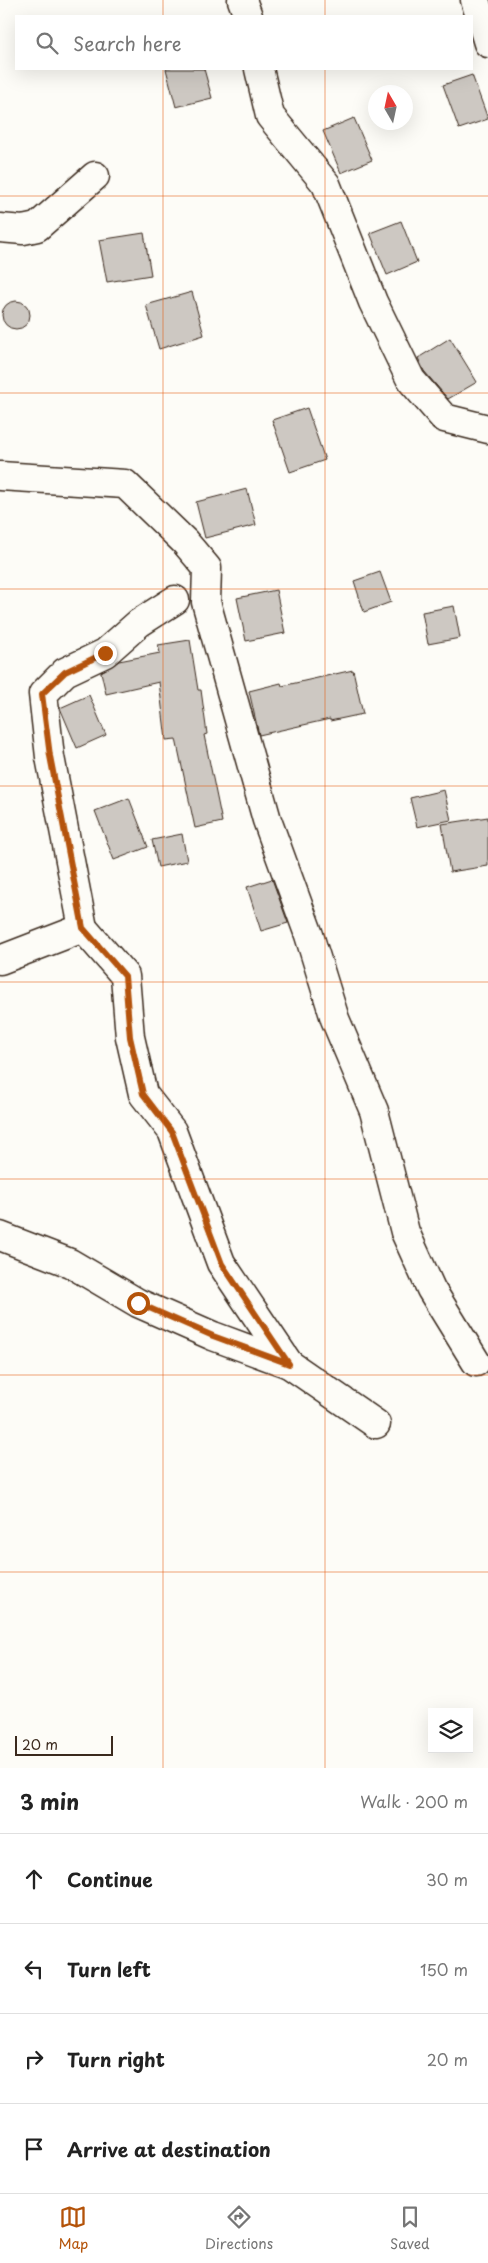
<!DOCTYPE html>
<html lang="en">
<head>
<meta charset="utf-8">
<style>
  :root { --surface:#fff; --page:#f2f2f2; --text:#222; --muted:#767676; --line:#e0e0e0; --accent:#b45309 }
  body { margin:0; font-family:"Playpen Sans",sans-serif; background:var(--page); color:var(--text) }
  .controls { position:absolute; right:15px; bottom:15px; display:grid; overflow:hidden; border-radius:0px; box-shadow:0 5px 20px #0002 }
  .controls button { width:45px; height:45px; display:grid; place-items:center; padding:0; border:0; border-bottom:1px solid var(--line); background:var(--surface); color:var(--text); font:25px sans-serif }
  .compass { position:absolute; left:368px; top:85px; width:45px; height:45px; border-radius:50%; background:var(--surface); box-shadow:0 5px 20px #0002; rotate:351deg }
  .scale { position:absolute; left:15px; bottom:12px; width:98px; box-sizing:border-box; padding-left:5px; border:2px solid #3b2a1e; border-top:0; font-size:14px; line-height:18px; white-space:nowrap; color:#3b2a1e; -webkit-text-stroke:4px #fdfcf7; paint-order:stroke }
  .stop { position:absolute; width:15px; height:15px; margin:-11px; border:4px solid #b45309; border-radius:50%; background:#fff }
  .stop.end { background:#b45309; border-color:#fff; box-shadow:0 1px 5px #0008 }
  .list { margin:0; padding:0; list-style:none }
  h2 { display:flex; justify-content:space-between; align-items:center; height:65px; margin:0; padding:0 20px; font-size:21px }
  h2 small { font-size:16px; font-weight:400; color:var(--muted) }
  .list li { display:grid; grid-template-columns:32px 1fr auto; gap:15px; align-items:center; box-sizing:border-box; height:90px; padding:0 20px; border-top:1px solid var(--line) }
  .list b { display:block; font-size:19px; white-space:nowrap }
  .list em { font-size:16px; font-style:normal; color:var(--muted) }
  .icon { flex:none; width:28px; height:28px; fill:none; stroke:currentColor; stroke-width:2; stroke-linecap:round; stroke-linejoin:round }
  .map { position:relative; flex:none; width:488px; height:1768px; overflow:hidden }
  .search { position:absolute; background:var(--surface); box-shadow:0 5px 20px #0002; left:15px; right:15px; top:15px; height:55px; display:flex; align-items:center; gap:12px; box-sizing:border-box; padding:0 18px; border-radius:0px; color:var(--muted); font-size:19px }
  .sheet { height:425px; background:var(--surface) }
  nav { display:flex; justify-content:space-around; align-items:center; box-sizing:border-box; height:70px; border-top:1px solid var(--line); background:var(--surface); font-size:14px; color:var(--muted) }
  nav a { display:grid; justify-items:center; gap:2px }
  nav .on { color:var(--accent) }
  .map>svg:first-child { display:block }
  .building { fill:#cdc8c2; stroke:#3b2a1e }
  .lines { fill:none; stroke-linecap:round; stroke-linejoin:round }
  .minor-casing { stroke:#3b2a1e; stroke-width:31 }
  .minor { stroke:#fdfcf7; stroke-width:28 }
  .route { stroke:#b45309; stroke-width:6 }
  .grid { fill:none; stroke:#e8590c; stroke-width:1; stroke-opacity:0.55 }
</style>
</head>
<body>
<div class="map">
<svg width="488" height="1768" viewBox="0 0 488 1768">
  <rect width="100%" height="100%" fill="#fdfcf7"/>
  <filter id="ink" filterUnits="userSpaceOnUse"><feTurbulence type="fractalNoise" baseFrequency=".02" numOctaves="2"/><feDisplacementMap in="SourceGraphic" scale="10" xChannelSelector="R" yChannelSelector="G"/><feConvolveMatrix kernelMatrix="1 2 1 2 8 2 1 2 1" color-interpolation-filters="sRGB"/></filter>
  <g filter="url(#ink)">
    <g class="building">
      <polygon points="166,69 204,69 212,98 176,107"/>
      <polygon points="472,75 488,119 459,129 443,85"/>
      <polygon points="354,118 372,160 341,173 323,131"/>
      <polygon points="401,221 417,262 387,275 370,233"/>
      <polygon points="144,233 151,275 107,282 99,240"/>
      <polygon points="192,292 204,335 159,349 146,305"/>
      <circle cx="16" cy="315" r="14"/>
      <polygon points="450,338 477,382 448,399 424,371 418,358"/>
      <polygon points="307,408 325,460 290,472 272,420"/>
      <polygon points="247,489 256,525 205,538 196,502"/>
      <polygon points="380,572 391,602 364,612 354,581"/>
      <polygon points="276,590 285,633 246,641 237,598"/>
      <polygon points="454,606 460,638 428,644 422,612"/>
      <polygon points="190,640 198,690 201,690 207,734 204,735 222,822 195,828 176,739 166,740 159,682 106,694 101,672 119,661 160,653 158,645"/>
      <polygon points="353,670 363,714 330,721 330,719 259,735 249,691 281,683 282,686"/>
      <polygon points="89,695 106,735 77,748 60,708"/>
      <polygon points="444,790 451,820 417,827 410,798"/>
      <polygon points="129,798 148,847 114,860 95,811"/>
      <polygon points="488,817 488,866 450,872 442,824"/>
      <polygon points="182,834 187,861 158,867 152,840"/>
      <polygon points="272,879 288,923 261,931 247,887"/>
    </g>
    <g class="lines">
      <defs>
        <g id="minor">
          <polyline points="242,0 248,16"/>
          <polyline points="475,0 488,43"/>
          <polyline points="259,69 270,116 326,184 373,302 411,380 444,418 488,429"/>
          <polyline points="0,228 23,230 37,227 95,176"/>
          <polyline points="0,476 125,484 185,542 207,568 206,602 267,820 309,935 335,1019 374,1111 405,1232 431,1289 476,1362"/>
          <polyline points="83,928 50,757 43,694 65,672 105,653 139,623 175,600"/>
          <polyline points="0,960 83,928 125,976 130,1037 143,1094 172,1131 221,1263 289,1364 376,1424"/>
          <polyline points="0,1236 70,1263 138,1303 213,1336 289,1364"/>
        </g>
      </defs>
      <use href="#minor" class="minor-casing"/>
      <use href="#minor" class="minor"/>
    </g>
  </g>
  <g class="lines" filter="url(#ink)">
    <polyline class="route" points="105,653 65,672 42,694 50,756 83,928 125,976 130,1037 143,1094 172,1132 222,1264 289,1364 213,1336 138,1303"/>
  </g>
  <path class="grid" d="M163 0V16M325 0V16M163 69V1768M325 69V1768M0 196H488M0 393H488M0 589H488M0 786H488M0 982H488M0 1179H488M0 1375H488M0 1572H488"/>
</svg>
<div class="controls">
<button><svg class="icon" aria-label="layers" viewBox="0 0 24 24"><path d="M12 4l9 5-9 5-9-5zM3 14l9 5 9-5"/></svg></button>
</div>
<svg class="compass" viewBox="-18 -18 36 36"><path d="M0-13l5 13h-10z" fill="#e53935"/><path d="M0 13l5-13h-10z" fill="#767676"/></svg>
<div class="scale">20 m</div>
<div class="stop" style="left:138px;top:1303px"></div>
<div class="stop end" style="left:105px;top:653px"></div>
<div class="search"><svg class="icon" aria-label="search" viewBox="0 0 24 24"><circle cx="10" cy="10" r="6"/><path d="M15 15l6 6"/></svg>Search here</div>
</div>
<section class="sheet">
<h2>3 min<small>Walk · 200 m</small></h2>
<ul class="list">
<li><svg class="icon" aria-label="ahead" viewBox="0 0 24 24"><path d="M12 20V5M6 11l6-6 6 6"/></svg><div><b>Continue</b></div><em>30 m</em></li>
<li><svg class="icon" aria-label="left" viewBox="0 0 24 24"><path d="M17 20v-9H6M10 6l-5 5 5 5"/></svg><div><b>Turn left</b></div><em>150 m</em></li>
<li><svg class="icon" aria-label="right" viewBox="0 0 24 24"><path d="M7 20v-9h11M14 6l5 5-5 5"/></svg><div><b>Turn right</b></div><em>20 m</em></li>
<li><svg class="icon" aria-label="arrive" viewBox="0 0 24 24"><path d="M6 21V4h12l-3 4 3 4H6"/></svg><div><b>Arrive at destination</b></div></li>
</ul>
</section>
<nav>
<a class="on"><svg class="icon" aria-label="map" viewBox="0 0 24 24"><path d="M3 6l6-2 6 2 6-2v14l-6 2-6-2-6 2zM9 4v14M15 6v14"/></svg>Map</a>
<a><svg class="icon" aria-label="directions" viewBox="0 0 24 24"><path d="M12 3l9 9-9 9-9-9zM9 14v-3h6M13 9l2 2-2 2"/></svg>Directions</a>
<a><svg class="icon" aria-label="saved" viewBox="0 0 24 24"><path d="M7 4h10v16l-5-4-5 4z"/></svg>Saved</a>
</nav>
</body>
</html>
